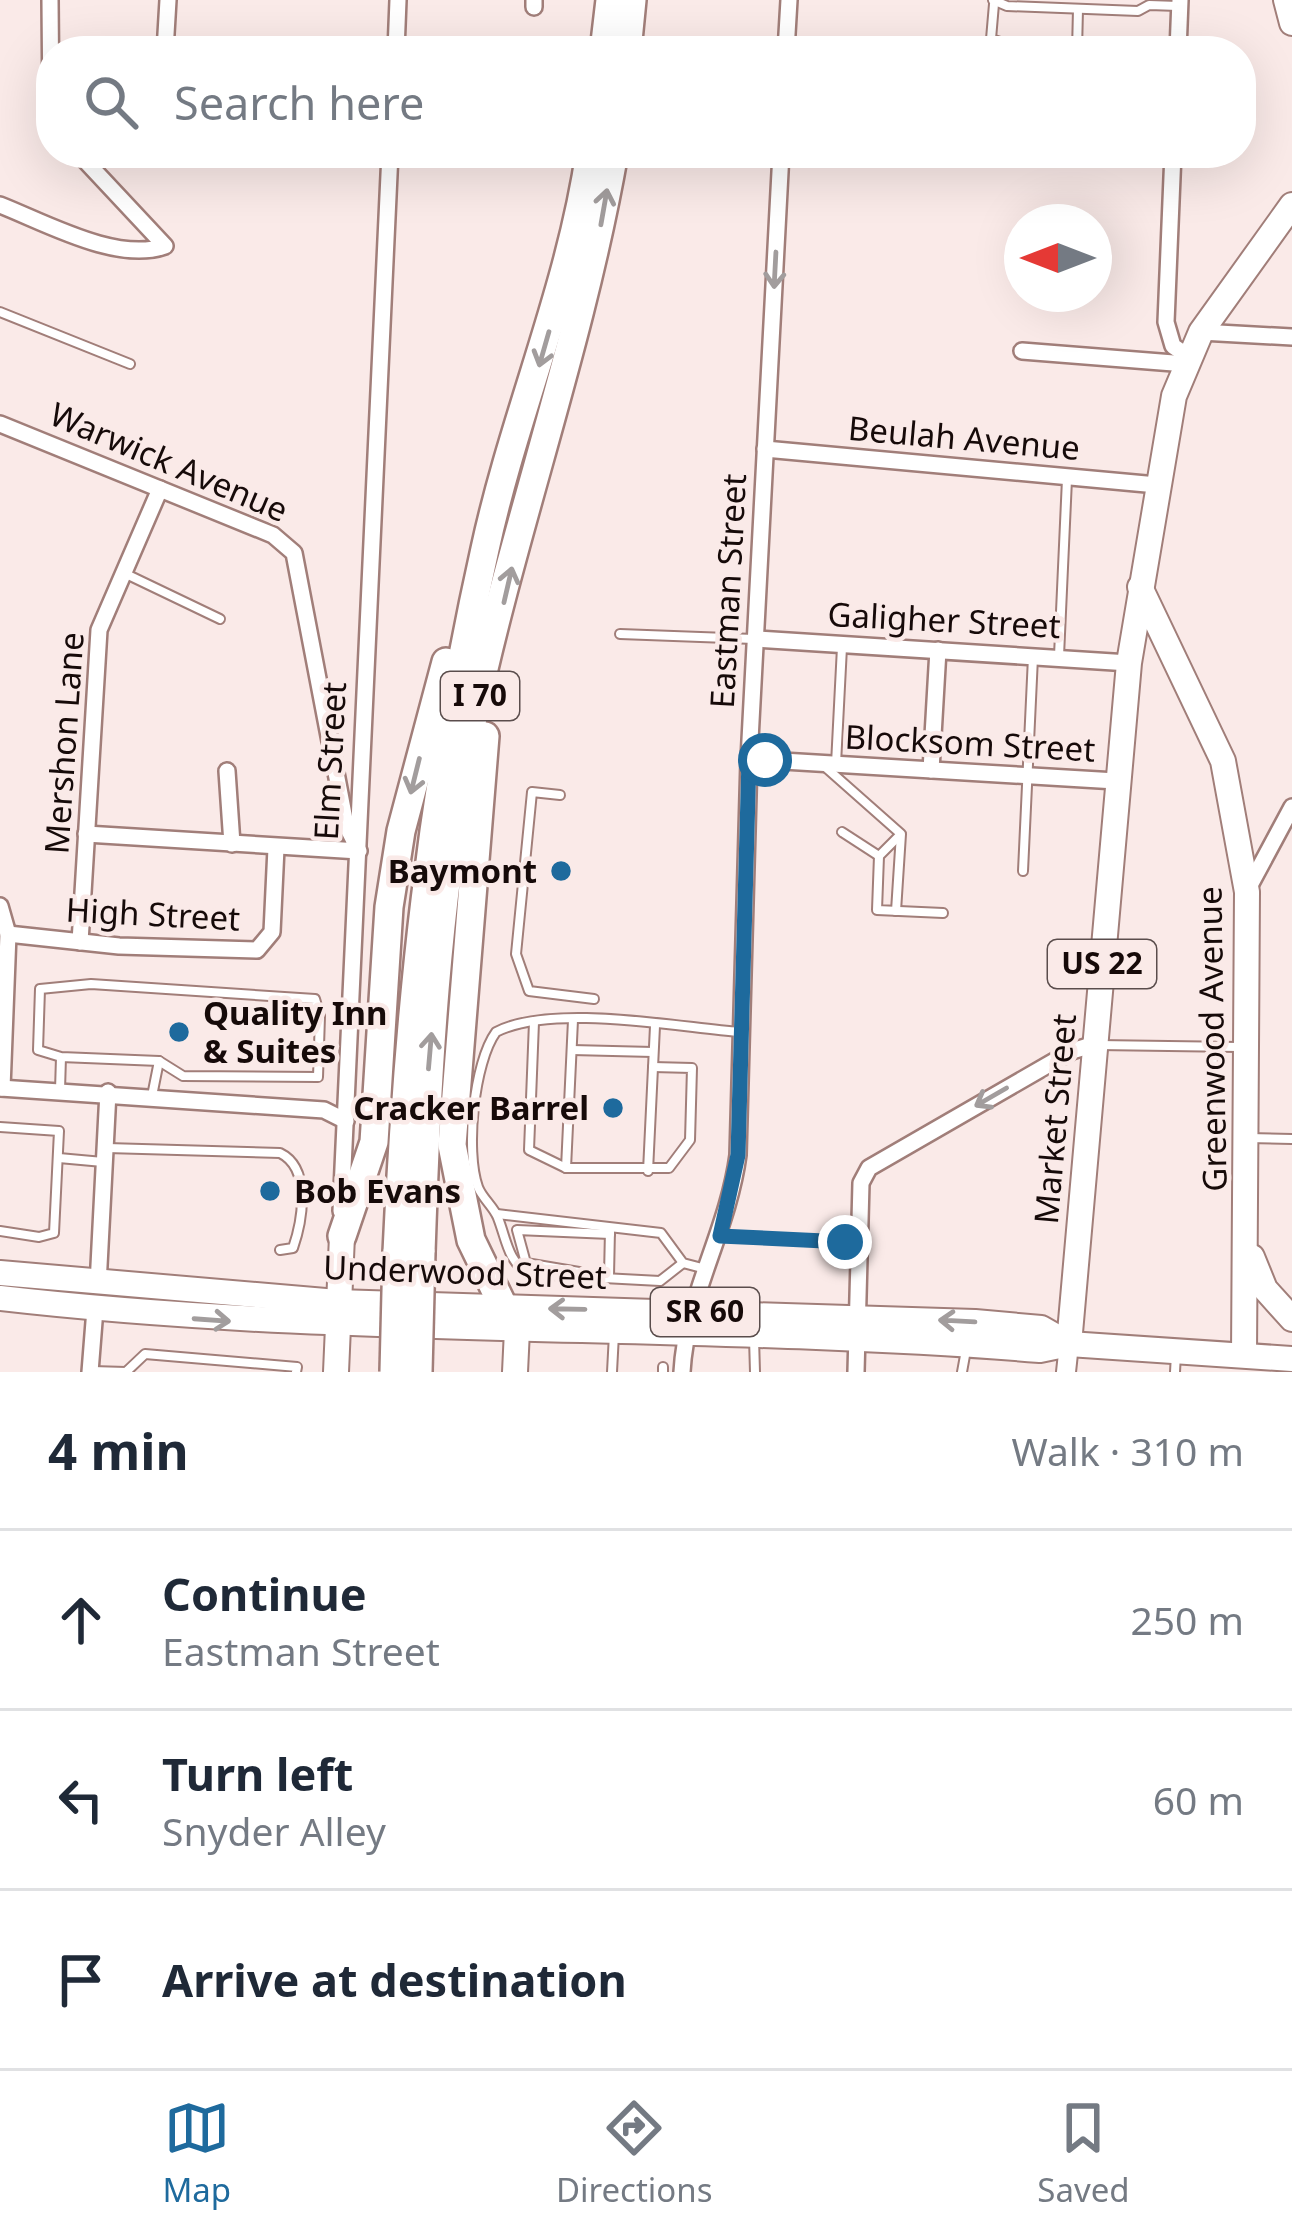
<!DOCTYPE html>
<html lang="en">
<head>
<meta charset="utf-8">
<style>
  :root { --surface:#fff; --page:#f6f6f7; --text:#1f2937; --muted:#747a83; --line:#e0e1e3; --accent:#1e6a9d }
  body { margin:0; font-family:"Noto Sans",sans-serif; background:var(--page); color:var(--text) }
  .compass { position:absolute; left:1004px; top:204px; width:108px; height:108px; border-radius:50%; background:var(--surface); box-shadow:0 12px 48px #0002; rotate:270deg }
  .stop { position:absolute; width:36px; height:36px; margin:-27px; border:9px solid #1e6a9d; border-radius:50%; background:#fff }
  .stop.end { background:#1e6a9d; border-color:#fff; box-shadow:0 3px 12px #0008 }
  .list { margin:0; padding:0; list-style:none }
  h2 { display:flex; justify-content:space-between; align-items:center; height:156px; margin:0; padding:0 48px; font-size:51px }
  h2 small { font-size:39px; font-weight:400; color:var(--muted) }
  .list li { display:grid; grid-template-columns:78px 1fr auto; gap:36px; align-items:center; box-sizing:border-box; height:180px; padding:0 48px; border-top:3px solid var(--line) }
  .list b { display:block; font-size:45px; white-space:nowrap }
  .list p { margin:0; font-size:39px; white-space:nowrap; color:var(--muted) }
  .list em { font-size:39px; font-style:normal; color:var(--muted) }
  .icon { flex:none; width:66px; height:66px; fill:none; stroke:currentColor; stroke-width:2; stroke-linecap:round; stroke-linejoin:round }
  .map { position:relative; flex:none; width:1292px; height:1372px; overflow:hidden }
  .search { position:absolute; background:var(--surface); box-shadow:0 12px 48px #0002; left:36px; right:36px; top:36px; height:132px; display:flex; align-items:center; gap:30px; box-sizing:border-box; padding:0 42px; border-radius:48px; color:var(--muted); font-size:45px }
  .sheet { height:696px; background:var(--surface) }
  nav { display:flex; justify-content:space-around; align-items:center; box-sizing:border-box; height:168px; border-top:3px solid var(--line); background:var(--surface); font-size:33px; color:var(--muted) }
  nav a { display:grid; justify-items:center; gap:6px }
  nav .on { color:var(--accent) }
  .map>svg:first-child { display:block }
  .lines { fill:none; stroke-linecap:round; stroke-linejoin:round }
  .service-casing { stroke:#a17e79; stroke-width:12 }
  .minor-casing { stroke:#a17e79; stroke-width:20 }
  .tertiary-casing { stroke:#a17e79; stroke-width:22 }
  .primary-casing { stroke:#a17e79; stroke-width:28 }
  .motorway-casing { stroke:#a17e79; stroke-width:32 }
  .service { stroke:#fff; stroke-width:8 }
  .minor { stroke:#fff; stroke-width:15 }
  .tertiary { stroke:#fff; stroke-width:18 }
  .primary { stroke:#fff; stroke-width:24 }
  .motorway { stroke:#fff; stroke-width:27 }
  .motorway-bridge-casing { stroke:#a17e79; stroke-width:32; stroke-linecap:butt }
  .motorway-bridge { stroke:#fff; stroke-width:27 }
  .oneway { stroke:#a29d9d }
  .route { stroke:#1e6a9d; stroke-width:15 }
  .poi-dot { fill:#1e6a9d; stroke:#faeae8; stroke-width:4.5 }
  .labels { text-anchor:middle; stroke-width:9; stroke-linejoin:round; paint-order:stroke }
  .shield { fill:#faeae8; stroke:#5a4d4c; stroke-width:3 }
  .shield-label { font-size:30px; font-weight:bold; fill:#160a09 }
  .street-label { font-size:33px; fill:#160a09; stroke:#faeae8 }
  .poi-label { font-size:33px; font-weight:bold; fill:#160a09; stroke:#faeae8; text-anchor:end }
</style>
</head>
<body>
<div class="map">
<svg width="1292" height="1372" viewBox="0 0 1292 1372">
  <rect width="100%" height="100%" fill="#faeae8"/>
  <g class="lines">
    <defs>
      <g id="service">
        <polyline points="993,0 1007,6 1138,11 1149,5 1178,6"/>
        <polyline points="994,4 991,39 1009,45 1009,51"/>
        <polyline points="1077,51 1078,9"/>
        <polyline points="0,312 130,364"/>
        <polyline points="124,573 220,619"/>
        <polyline points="620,634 754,639"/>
        <polyline points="1059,656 1067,479"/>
        <polyline points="836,764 842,647"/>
        <polyline points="823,765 901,834 896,911"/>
        <polyline points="560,795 532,792 516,954 529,991 594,999"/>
        <polyline points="842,832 879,856"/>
        <polyline points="900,835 879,856 877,910 943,913"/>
        <polyline points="1023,871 1033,657"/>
        <polyline points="534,1022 529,1150 566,1168 669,1168 690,1140 692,1068 653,1067"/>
        <polyline points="1098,1045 1239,1047"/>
        <polyline points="572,1050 653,1052"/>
        <polyline points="60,1090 61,1057 159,1061 183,1076 318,1077 320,1016 315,999 91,984 40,989 38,1050 61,1057"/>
        <polyline points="152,1096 159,1061"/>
        <polyline points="1212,1116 1213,1046"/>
        <polyline points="0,1127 59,1131 54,1233 39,1237 0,1231"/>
        <polyline points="1248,1138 1292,1139"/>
        <path d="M107 1148 280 1153C311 1168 303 1219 293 1248L280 1250"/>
        <polyline points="59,1158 103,1162"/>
        <polyline points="566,1168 573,1020"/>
        <polyline points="648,1171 655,1026"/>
        <polyline points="497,1214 661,1233 683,1263 706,1269"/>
        <polyline points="720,1236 858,1243"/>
        <path d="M683 1263 660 1281 528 1274C507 1259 507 1241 498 1218 494 1207 482 1198 478 1187 465 1151 474 1062 496 1032 552 1003 676 1027 739 1032"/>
        <polyline points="579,1272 526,1263 517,1230 610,1234"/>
        <polyline points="609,1276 610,1230"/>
        <polyline points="754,1338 755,1372"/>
        <polyline points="92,1371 126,1372 145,1354 297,1367 296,1372"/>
        <polyline points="612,1372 614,1334"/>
        <polyline points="663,1372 663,1367"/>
        <polyline points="962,1372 966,1350"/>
        <polyline points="1175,1372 1176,1354"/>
      </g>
      <g id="minor">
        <polyline points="50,0 51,113"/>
        <polyline points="534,7 534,0"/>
        <polyline points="165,51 168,0"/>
        <polyline points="396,51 398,0"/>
        <polyline points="786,51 789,0"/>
        <polyline points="1178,51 1180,0"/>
        <polyline points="1173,153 1166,322 1173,346 1189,357"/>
        <path d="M0 205C46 223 117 263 165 246L78 153"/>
        <polyline points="1201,332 1292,337"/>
        <polyline points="1022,351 1186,364"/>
        <polyline points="0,424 273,535 294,553 346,825 359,851 86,834"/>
        <polyline points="765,449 1157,485"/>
        <polyline points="756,639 1129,663"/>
        <polyline points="749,759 1116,781"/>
        <polyline points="931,770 938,650"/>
        <polyline points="227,771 232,844"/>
        <polyline points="1248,889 1292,807"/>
        <polyline points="0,906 8,934 2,1088"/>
        <polyline points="8,934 119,946 257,950 272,932 276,848"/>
        <polyline points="80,942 99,630 160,489"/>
        <polyline points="0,1088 324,1110 346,1121"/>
        <polyline points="341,1211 390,153"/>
        <polyline points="98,1285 108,1092"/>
        <polyline points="90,1372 95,1309"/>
        <path d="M682 1372C686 1296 728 1231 738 1155L749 759 781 153"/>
        <polyline points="856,1372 861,1183 869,1168 1072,1051 1095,1044"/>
      </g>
      <polyline id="tertiary" points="1066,1372 1069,1344"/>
      <g id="primary">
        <polyline points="1286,0 1292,23"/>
        <polyline points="1140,587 1223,761 1247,892 1244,1355"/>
        <polyline points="1252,1257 1265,1289 1292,1319"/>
        <polyline points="0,1273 337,1302 975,1322 1041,1328 1069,1344"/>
        <path d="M0 1298C346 1338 693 1322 1040 1350L1069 1344 1292 1359"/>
        <polyline points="509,1317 517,1330 515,1372"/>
        <polyline points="1069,1344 1129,663 1174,396 1201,332 1292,205"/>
        <polyline points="336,1372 342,1236"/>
      </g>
      <g id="motorway">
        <polyline points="604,51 610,0"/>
        <polyline points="627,51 632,0"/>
        <polyline points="485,736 452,1145 471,1240 504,1308"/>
        <polyline points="342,1236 374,1142 389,907 401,831 446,662"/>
        <path d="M397 1252C408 1009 432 786 485 549 514 415 570 289 590 153"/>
        <path d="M421 1252C427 1076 436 900 471 727 511 534 580 348 614 153"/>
      </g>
    </defs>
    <use href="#service" class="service-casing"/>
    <use href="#minor" class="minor-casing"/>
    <use href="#tertiary" class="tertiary-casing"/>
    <use href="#primary" class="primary-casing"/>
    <use href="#motorway" class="motorway-casing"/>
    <use href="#service" class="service"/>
    <use href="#minor" class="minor"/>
    <use href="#tertiary" class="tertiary"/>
    <use href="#primary" class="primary"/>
    <use href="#motorway" class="motorway"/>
    <defs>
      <g id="motorway-bridge">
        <polyline points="394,1372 397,1252"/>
        <polyline points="418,1372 421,1252"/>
      </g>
    </defs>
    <use href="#motorway-bridge" class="motorway-bridge-casing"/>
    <use href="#motorway-bridge" class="motorway-bridge"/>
  </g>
  <defs><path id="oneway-shaft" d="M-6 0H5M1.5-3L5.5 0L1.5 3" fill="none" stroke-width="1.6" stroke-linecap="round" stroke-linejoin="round" transform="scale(3)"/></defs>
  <g class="oneway">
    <use href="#oneway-shaft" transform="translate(604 207) rotate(-80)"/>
    <use href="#oneway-shaft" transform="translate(775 270) rotate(93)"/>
    <use href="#oneway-shaft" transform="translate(544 349) rotate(106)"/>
    <use href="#oneway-shaft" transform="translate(508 585) rotate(-77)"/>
    <use href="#oneway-shaft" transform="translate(415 776) rotate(104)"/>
    <use href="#oneway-shaft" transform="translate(430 1051) rotate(-85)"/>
    <use href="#oneway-shaft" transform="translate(991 1097) rotate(150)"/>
    <use href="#oneway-shaft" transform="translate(567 1309) rotate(-179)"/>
    <use href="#oneway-shaft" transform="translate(212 1320) rotate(4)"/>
    <use href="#oneway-shaft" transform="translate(957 1321) rotate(-177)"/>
  </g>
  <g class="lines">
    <polyline class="route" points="765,760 749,759 738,1155 720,1236 845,1242"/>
  </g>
  <g class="poi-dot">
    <circle cx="561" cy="871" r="12"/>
    <circle cx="179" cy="1032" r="12"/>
    <circle cx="613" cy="1108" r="12"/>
    <circle cx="270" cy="1191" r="12"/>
  </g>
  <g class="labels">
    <g class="shield">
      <rect x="441" y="672" width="78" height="48" rx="9"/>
      <rect x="1048" y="940" width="108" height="48" rx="9"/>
      <rect x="651" y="1288" width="108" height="48" rx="9"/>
    </g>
    <g class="shield-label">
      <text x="480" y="706">I 70</text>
      <text x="1102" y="974">US 22</text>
      <text x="705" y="1322">SR 60</text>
    </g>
    <g class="street-label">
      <text transform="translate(964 438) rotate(5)" y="12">Beulah Avenue</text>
      <text transform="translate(169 462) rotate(23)" y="12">Warwick Avenue</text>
      <text transform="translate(728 591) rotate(-87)" y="12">Eastman Street</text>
      <text transform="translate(944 620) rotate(3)" y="12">Galigher Street</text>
      <text transform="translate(64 743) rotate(-86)" y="12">Mershon Lane</text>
      <text transform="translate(970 743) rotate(3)" y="12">Blocksom Street</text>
      <text transform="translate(330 761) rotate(-87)" y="12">Elm Street</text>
      <text transform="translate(153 914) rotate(3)" y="12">High Street</text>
      <text transform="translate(1212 1039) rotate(-91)" y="12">Greenwood Avenue</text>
      <text transform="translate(1055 1119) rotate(-85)" y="12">Market Street</text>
      <text transform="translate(465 1272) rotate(2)" y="12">Underwood Street</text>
    </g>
    <g class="poi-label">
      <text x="537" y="883">Baymont</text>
      <text x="203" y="1025" text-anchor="start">Quality Inn<tspan x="203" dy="38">&amp; Suites</tspan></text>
      <text x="589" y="1120">Cracker Barrel</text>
      <text x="294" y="1203" text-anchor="start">Bob Evans</text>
    </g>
  </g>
</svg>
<svg class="compass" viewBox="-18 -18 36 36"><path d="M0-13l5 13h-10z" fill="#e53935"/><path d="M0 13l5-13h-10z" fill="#747a83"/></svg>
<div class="stop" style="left:765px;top:760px"></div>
<div class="stop end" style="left:845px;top:1242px"></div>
<div class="search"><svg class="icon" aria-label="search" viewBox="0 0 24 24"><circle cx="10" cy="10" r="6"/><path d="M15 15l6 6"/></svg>Search here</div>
</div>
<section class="sheet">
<h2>4 min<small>Walk · 310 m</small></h2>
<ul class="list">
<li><svg class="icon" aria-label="ahead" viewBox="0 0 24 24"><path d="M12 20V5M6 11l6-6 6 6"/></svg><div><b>Continue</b><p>Eastman Street</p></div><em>250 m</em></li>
<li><svg class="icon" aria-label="left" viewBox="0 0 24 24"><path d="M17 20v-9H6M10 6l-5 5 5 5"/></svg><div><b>Turn left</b><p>Snyder Alley</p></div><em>60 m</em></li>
<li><svg class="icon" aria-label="arrive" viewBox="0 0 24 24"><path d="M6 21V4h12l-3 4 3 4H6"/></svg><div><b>Arrive at destination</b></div></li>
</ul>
</section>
<nav>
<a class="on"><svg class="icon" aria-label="map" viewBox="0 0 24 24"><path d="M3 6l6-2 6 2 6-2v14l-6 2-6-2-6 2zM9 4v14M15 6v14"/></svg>Map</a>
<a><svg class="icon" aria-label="directions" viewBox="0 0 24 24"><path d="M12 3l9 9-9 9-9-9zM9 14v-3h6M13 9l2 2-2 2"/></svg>Directions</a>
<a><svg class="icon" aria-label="saved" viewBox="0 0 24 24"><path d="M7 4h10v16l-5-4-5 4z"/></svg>Saved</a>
</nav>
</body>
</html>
